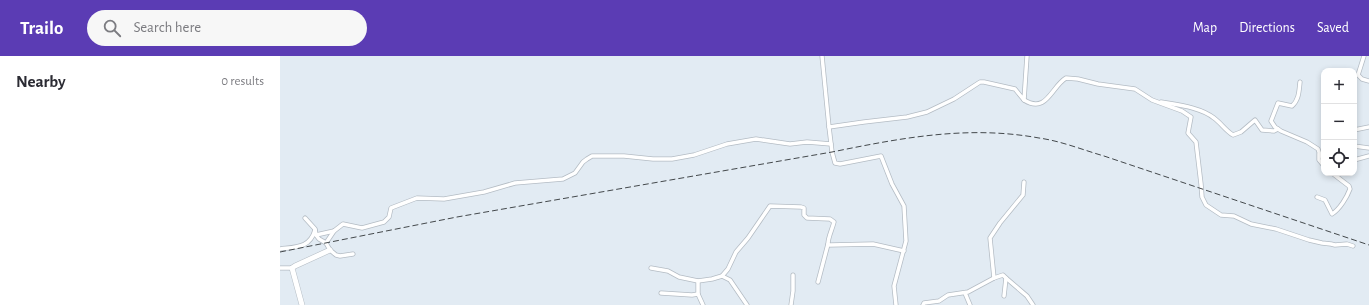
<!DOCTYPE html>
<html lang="en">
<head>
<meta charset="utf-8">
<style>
  :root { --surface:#fff; --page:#f7f7f7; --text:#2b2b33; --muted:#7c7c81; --line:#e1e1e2; --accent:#5b3cb4 }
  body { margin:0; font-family:"Alegreya Sans",sans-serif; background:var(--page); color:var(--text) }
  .controls { position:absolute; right:12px; top:12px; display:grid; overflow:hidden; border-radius:8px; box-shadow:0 2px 6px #0003 }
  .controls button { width:36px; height:36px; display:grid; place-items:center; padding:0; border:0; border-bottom:1px solid var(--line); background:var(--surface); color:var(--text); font:20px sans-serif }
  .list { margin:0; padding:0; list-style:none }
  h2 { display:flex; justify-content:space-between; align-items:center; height:52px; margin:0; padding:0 16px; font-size:17px }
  h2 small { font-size:13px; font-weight:400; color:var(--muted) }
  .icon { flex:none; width:22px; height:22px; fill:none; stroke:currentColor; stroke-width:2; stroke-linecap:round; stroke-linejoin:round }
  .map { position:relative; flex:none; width:1089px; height:249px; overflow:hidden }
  header { display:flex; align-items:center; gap:24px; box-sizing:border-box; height:56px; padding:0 20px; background:var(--accent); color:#fff }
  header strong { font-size:19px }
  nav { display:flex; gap:22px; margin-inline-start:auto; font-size:14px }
  .search { width:280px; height:36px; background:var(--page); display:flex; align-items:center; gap:10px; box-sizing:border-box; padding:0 14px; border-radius:22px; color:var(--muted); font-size:15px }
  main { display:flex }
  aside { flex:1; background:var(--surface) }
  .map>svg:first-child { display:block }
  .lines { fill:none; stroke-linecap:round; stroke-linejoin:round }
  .minor-casing { stroke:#b4bcc4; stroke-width:5 }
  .secondary-casing { stroke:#b4bcc4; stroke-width:6 }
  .minor { stroke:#fff; stroke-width:3.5 }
  .secondary { stroke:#fff; stroke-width:5 }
  .rail { stroke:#43484b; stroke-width:1; stroke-dasharray:6 3; stroke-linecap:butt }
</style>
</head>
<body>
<header>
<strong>Trailo</strong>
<div class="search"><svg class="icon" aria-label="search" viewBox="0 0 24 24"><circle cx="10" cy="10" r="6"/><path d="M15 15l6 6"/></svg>Search here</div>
<nav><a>Map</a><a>Directions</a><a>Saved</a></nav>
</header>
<main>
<aside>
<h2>Nearby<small>0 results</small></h2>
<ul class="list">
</ul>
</aside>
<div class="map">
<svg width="1089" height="249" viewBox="0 0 1089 249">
  <rect width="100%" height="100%" fill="#e2ebf3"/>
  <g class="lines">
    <defs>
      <g id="minor">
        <polyline points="542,0 549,71 584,66 627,61 647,56 674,43 700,26 704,26 735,33 744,44 747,0"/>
        <polyline points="1084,0 1078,19 1082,23 1089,25"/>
        <path d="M1020 26C1019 35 1019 44 1012 50L998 47 991 65 995 71 1001 75 1027 86 1038 93 1040 99 1044 102"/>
        <path d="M744 44C767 58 771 31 786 22L798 23 818 28 855 33 872 44 902 55 911 61 908 77 916 86 921 128 922 141 926 149 941 159 954 160 971 168 996 173 1029 184 1042 187 1051 188 1055 189 1067 188 1073 190"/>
        <path d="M881 46C898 49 920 51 934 62 941 67 945 74 953 79L961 76 975 64 982 74 994 75 998 73"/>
        <polyline points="549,71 552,96 555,107 560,108 601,100 612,128 624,150 626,185 614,230 616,249"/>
        <polyline points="1074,74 1089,71"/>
        <polyline points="1074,90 1089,92"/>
        <polyline points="1039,98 1039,104 1044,110"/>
        <polyline points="1074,104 1089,100"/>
        <path d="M1037 141 1045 144 1052 158C1060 153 1067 141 1070 133L1069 130 1052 117"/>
        <polyline points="25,162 35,173 36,179 39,183 46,187 50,194 56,199 60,200 73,198"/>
        <polyline points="36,179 54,175 63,168 82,172 104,166 109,161 111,152 137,142 164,143 204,136 235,127 283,123 295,117 303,106 307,103 312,100 344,100 373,103 392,103 414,99 447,88 476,83 510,88 527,86 551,88"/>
        <polyline points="46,187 54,175"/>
        <path d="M0 193C16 191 30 192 35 174"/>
        <polyline points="0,212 12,212"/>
        <path d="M371 212 388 215 399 221 418 225 432 223 442 220 448 213 456 196 468 182 490 150 521 151 524 152V159L527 162 550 163 554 166C552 174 548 181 548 188L550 189 593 188 624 195"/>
        <polyline points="442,220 450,224 467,249"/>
        <polyline points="714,222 710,182 720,167 743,139 744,126"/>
        <polyline points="726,222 747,240 753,249"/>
        <polyline points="418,225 418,238 423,249"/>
        <polyline points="538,226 548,188"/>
        <polyline points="381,237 412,239 418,238"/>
        <polyline points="685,237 690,249"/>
        <polyline points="511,249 513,235 513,219"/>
        <polyline points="643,249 644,247 659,245 668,239 688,236 714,222 723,219 726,222 724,240"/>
      </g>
      <polyline id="secondary" points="22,249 12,212 15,210 50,194"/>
    </defs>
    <use href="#minor" class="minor-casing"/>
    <use href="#secondary" class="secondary-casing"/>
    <use href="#minor" class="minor"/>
    <use href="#secondary" class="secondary"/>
    <path class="rail" d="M0 196 177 161 552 96C621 82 688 69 759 82 781 85 803 94 824 100L1089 189"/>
  </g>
</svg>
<div class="controls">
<button>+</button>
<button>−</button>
<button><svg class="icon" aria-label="locate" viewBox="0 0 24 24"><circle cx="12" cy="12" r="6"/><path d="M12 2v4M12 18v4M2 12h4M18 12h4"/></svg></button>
</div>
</div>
</main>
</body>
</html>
